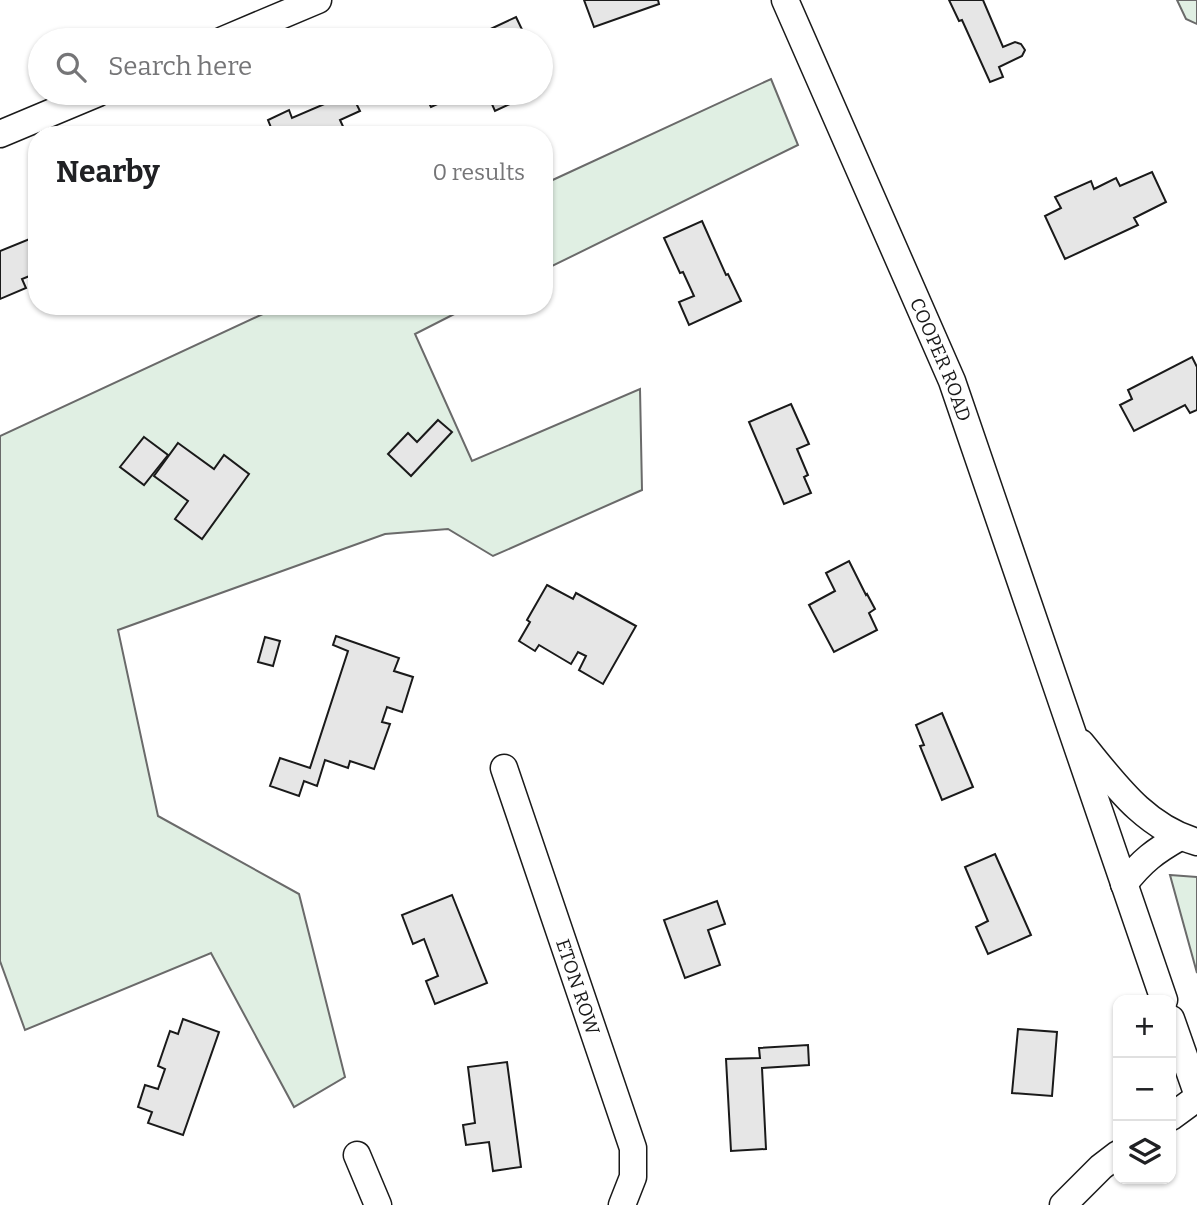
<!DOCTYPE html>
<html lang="en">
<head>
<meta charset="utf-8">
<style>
  :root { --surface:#fff; --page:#f2f2f2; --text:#202124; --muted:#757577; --line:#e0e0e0 }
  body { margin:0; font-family:Bitter,serif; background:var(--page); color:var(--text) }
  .controls { position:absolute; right:21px; bottom:21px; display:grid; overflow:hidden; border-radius:14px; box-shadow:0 2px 5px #0004 }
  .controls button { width:63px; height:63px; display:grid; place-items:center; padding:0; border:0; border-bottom:2px solid var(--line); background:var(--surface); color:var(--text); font:35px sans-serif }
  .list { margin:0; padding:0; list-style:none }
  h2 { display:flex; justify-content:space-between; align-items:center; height:91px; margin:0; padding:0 28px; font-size:30px }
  h2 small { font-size:23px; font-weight:400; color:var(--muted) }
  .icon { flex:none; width:38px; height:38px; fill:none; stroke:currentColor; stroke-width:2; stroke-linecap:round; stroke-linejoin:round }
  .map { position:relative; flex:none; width:1197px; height:1205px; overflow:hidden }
  .search { position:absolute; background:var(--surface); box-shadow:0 2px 5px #0004; left:28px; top:28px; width:525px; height:77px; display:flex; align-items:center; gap:18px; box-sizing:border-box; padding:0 24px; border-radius:38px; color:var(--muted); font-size:26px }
  .panel { position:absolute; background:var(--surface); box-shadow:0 2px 5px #0004; left:28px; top:126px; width:525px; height:189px; border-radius:28px }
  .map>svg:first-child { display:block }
  .green { fill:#e0efe3; stroke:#6a6a6a; stroke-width:2 }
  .building { fill:#e6e6e6; stroke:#1a1a1a; stroke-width:2 }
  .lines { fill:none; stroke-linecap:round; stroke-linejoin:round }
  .minor-casing { stroke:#1a1a1a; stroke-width:29 }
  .minor { stroke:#fff; stroke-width:26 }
  .labels { text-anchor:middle; stroke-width:5; stroke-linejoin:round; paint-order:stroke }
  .street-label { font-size:19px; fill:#1a1a1a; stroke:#fff }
</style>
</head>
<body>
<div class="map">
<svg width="1197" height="1205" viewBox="0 0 1197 1205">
  <rect width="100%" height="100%" fill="#fff"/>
  <g class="green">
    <polygon points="1177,0 1197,0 1197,24 1186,19"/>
    <polygon points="771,79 798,145 544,270 544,184"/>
    <polygon points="280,306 470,306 415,334 472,461 640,389 642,490 493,556 448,529 385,534 118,630 158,816 299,894 345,1077 294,1107 211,953 25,1030 0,961 0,436"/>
    <polygon points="1170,875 1197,877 1197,973"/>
  </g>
  <g class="building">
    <polygon points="584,0 658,0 659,4 594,27"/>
    <polygon points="949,0 983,0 1003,47 1015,42 1021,44 1025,50 1022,56 999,67 1003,77 990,82 962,20 959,21"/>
    <polygon points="516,17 527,40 467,40"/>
    <polygon points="350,93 351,93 360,111 340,120 346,133 343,135 274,135 268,120 289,110 292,118"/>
    <polygon points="424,93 462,93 431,107"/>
    <polygon points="487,93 533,93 495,111"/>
    <polygon points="1152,172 1166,202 1134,218 1138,225 1065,259 1045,216 1061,208 1055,197 1091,181 1094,189 1116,178 1120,186"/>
    <polygon points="702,221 726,275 728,274 741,301 689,325 679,302 694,296 683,272 680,273 664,238"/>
    <polygon points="37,236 37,273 22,279 26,288 0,299 0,251"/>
    <polygon points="1192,357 1197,367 1197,410 1190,413 1185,405 1134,431 1120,405 1132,399 1128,390"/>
    <polygon points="791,404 809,444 797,449 808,475 804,477 811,493 784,504 749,422"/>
    <polygon points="438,420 452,432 411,476 388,454 408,433 417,442"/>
    <polygon points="144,437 168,455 144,485 120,467"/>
    <polygon points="178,443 214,469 224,455 249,474 202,539 175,519 188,501 154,476"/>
    <polygon points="849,561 866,595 867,594 875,609 869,613 877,630 834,652 809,605 835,591 826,573"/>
    <polygon points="547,585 573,599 576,593 636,626 603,684 579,670 586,656 578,652 571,664 539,645 535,651 519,641 530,622 527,620"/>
    <polygon points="336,636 399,658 394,671 413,677 402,712 387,707 382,722 390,724 374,769 350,761 348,768 325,760 317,786 304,781 299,796 270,786 280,758 310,768 348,651 333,645"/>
    <polygon points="265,637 280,641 273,666 258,662"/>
    <polygon points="942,713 973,787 942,800 920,746 924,745 916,725"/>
    <polygon points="995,854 1031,935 988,954 976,927 988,921 965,867"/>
    <polygon points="452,895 487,983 435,1004 426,981 438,976 424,939 413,944 402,915"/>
    <polygon points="717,901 725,924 708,930 720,965 685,978 664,920"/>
    <polygon points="183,1019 219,1032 183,1135 148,1123 152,1112 138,1107 145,1085 158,1089 165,1069 158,1066 170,1031 178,1034"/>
    <polygon points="1018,1029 1057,1032 1052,1096 1012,1093"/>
    <polygon points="808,1045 809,1065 762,1068 766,1149 731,1151 726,1059 760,1058 759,1048"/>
    <polygon points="507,1062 521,1167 493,1171 489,1142 466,1145 463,1125 475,1123 468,1067"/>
  </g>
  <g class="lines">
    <defs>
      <g id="minor">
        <path id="s1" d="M785 0 952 381 1164 1000"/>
        <polyline points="223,40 318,0"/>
        <polyline points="0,134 98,93"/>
        <path d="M1081 743C1114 783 1144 827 1197 842"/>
        <path id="s2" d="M504 768 633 1148V1177L622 1205"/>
        <path d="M1124 884C1142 861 1155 851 1180 837"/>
        <polyline points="1171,1019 1197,1093"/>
        <polyline points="1171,1117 1197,1098"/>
        <polyline points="357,1155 378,1205"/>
        <polyline points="1063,1205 1101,1167 1118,1154"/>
      </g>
    </defs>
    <use href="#minor" class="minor-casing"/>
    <use href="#minor" class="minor"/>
  </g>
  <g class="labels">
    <g class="street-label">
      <text dy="7" stroke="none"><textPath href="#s1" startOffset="392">COOPER ROAD</textPath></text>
      <text dy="7" stroke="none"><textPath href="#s2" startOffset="231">ETON ROW</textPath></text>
    </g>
  </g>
</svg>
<div class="controls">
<button>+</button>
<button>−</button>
<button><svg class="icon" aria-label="layers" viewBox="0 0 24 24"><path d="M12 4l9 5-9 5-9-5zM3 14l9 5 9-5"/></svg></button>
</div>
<div class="search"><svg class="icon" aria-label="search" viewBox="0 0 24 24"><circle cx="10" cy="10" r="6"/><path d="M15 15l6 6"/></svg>Search here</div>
<section class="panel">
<h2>Nearby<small>0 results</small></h2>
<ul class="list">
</ul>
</section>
</div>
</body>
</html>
